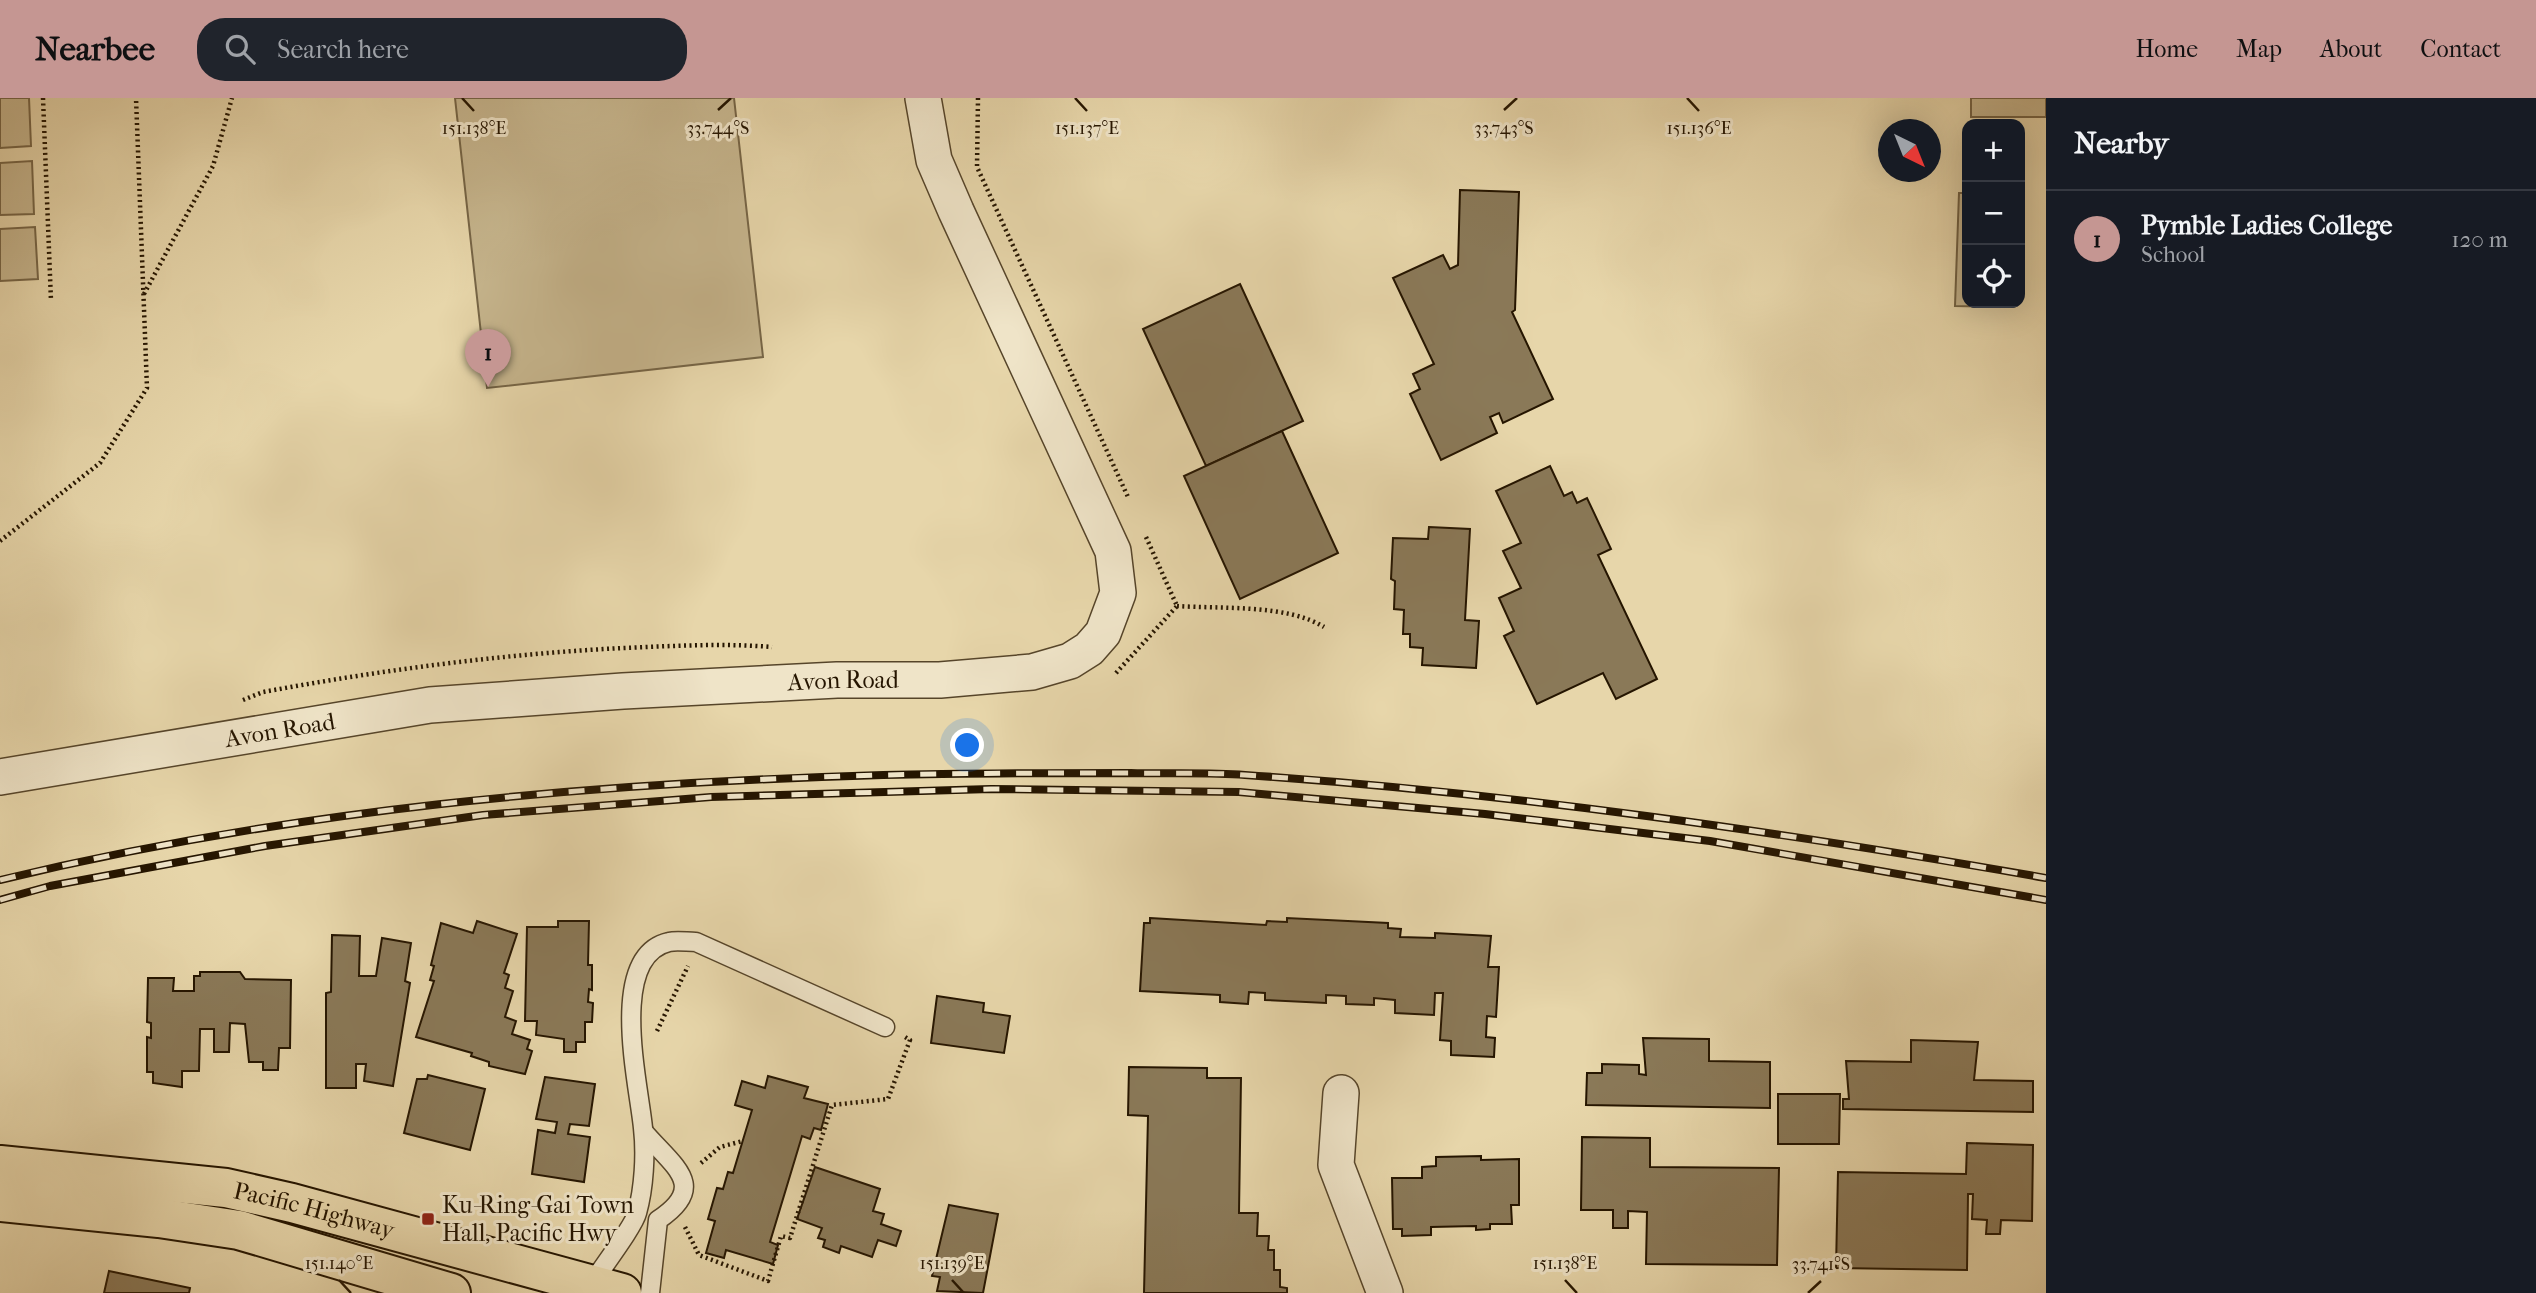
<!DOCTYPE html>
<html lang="en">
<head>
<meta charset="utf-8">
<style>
  :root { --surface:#171b24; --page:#20242c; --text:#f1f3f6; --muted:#9ea1a6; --line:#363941; --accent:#c59692 }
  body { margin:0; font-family:"IM FELL French Canon",serif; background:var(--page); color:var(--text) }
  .controls { position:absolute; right:21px; top:21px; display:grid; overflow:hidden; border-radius:14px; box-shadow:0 7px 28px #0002 }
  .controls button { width:63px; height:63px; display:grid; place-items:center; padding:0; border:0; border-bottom:2px solid var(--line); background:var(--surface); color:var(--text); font:35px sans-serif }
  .compass { position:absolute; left:1878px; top:21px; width:63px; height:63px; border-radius:50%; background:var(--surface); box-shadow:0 7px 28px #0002; rotate:137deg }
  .you { position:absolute; left:968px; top:648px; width:24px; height:24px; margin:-18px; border:5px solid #fff; border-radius:50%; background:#1a73e8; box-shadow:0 0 0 10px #1a73e833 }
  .badge { display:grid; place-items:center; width:46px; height:46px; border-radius:50%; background:var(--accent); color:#111; font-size:23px; font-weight:700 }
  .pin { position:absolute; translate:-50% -58px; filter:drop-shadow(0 2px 4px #0008) }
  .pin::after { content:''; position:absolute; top:37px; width:24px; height:21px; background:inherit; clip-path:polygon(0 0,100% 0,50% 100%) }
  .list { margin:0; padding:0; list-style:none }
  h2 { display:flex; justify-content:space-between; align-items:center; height:91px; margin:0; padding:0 28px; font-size:30px }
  h2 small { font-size:23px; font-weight:400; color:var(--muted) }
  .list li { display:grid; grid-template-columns:46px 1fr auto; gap:21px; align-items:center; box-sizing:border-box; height:98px; padding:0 28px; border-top:2px solid var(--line) }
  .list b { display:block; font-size:26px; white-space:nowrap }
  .list p { margin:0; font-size:23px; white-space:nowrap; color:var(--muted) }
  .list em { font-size:23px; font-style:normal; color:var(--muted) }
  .icon { flex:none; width:38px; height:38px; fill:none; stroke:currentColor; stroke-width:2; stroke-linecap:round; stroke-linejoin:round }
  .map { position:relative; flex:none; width:2046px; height:1195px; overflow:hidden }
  header { display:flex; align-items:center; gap:42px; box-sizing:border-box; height:98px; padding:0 35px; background:var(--accent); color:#111 }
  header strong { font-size:33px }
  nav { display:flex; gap:38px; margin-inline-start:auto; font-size:24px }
  .search { width:490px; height:63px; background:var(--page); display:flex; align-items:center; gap:18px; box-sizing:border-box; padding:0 24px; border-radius:28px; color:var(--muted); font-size:26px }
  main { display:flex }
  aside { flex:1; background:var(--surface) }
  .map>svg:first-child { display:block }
  .green { fill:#c6b58d; stroke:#766546; stroke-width:2 }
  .building { fill:#8a7958; stroke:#251500; stroke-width:2 }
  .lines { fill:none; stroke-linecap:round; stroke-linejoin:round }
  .lane-casing { stroke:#56452a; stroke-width:21 }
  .street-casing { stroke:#56452a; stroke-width:38 }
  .highway-casing { stroke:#251500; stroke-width:42 }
  .path { stroke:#251500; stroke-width:4.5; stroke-dasharray:2 3.5; stroke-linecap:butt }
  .lane { stroke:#efe4c8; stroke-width:18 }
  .street { stroke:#efe4c8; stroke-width:35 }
  .highway { stroke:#e7d6aa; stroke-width:38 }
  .rail-casing { stroke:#251500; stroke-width:8 }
  .rail { stroke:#efe4c8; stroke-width:5; stroke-dasharray:16; stroke-linecap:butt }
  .ticks { fill:none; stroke:#251500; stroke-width:2.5 }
  .poi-dot { fill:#8f2418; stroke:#efe4c8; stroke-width:2.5 }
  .labels { text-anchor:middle; stroke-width:6; stroke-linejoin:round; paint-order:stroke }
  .street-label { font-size:24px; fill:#251500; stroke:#efe4c8 }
  .poi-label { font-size:24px; fill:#251500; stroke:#efe4c8; text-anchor:start }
  .ticks-label { font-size:18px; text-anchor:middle; fill:#251500; stroke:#efe4c8; stroke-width:6; stroke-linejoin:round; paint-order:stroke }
</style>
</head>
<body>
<header>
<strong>Nearbee</strong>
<div class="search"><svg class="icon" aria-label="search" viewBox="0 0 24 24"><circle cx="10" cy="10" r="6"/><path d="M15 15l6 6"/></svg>Search here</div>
<nav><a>Home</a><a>Map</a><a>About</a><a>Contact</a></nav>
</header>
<main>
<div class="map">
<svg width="2046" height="1195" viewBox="0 0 2046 1195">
  <rect width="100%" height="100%" fill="#e7d6aa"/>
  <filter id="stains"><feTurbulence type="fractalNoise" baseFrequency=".00286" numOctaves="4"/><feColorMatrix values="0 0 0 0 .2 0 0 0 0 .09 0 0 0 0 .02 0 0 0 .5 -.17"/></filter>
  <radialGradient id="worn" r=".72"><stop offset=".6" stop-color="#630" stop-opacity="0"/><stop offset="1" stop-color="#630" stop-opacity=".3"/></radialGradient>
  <g class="green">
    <polygon points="0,0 29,0 31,48 0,50"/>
    <polygon points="455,0 734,0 763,259 487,290"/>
    <rect x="1971" y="0" width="75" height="19"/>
    <polygon points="32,63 34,116 0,117 0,65"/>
    <polygon points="1959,95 1967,95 1967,205 2005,205 2005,209 1955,208"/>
    <polygon points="35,129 38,181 0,183 0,131"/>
  </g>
  <g class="building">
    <polygon points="1460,92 1519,94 1515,212 1512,214 1553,301 1503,325 1499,315 1490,319 1497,335 1441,362 1410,296 1420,291 1413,276 1434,266 1393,180 1443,157 1450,171 1458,167"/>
    <polygon points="1240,186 1303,323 1206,368 1143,231"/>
    <polygon points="1282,333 1338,455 1240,501 1184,378"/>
    <polygon points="1550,368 1564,398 1572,394 1577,405 1587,400 1611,451 1598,457 1657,581 1616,601 1603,575 1537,606 1504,538 1514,533 1499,500 1521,490 1503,453 1521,445 1496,393"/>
    <polygon points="1429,429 1470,431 1465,522 1479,523 1476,570 1422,567 1423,550 1410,549 1410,536 1403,536 1404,512 1394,511 1395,483 1391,481 1393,440 1428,441"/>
    <polygon points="1150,820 1266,827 1267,823 1287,824 1287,820 1388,825 1388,830 1401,831 1400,839 1435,840 1435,835 1491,838 1488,869 1499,869 1496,919 1487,918 1486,939 1495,940 1494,959 1451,957 1451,943 1440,942 1443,895 1435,895 1434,917 1395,915 1395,902 1374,900 1374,907 1346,906 1346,898 1326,897 1326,905 1265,902 1265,895 1249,894 1248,906 1220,904 1220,897 1140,893 1144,825 1150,825"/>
    <polygon points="477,823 517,836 504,875 509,877 505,890 513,893 505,919 516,923 512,936 530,942 527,951 532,953 525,976 489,968 489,964 471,958 472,955 416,939 434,883 430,882 434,868 431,867 441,825 473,835"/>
    <polygon points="558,823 589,823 588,867 592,867 592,892 589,891 588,904 593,905 592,924 585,924 585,944 576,944 576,954 564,954 564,941 536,937 537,923 525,923 527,829 558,829"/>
    <polygon points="332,837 360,838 359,878 376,878 382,840 411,845 405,883 410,885 393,988 364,983 366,966 356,966 356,990 326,990 326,895 331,894"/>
    <polygon points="200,874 240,874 245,881 291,882 290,950 279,950 278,972 263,972 263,964 249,964 245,926 230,925 229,954 214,954 214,931 200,931 199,973 182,973 182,989 153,985 153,974 147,974 147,939 151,940 151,925 147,924 148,880 174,880 173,893 194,893 194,878 200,878"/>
    <polygon points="937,898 984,905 983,914 1010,918 1004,955 931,945"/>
    <polygon points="1643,940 1709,941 1709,963 1770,964 1770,1010 1586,1007 1587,975 1602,975 1602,966 1639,967 1639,976 1646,977"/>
    <polygon points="1911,942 1978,944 1974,982 2033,983 2033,1014 1843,1011 1843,1001 1849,1001 1846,963 1911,964"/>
    <polygon points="1129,969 1207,970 1207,980 1241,980 1239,1115 1258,1115 1257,1138 1269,1138 1268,1152 1274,1152 1274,1172 1280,1172 1280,1189 1287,1190 1287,1195 1144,1195 1148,1018 1128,1017"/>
    <polygon points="428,977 485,991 470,1052 404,1035 417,981 427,981"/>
    <polygon points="768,978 808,989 804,1000 828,1006 821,1032 814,1030 810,1041 802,1038 770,1144 778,1147 773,1166 726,1152 724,1160 706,1155 715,1123 708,1121 717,1090 723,1091 728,1074 733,1075 752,1012 735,1007 742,983 765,990"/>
    <polygon points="545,979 595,986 589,1028 570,1026 568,1036 590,1039 584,1084 532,1076 538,1032 555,1035 557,1024 536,1021"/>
    <polygon points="1778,996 1840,996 1839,1046 1778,1046"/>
    <polygon points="1582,1039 1650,1040 1650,1069 1779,1070 1777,1167 1646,1166 1647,1114 1628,1113 1628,1130 1613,1130 1613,1112 1581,1112"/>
    <polygon points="1967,1045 2033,1047 2032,1123 2001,1122 2000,1136 1986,1136 1987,1122 1972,1121 1973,1096 1968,1096 1967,1172 1836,1170 1838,1074 1966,1076"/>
    <polygon points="1481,1058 1481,1062 1519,1061 1519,1107 1511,1107 1512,1126 1490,1126 1490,1131 1476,1132 1476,1128 1431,1129 1431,1137 1402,1138 1402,1131 1393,1131 1392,1080 1422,1080 1422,1069 1436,1068 1436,1059"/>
    <polygon points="815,1069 880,1091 873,1113 884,1116 881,1126 901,1133 896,1148 878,1142 872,1159 841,1148 839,1155 823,1149 825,1142 818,1140 822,1130 797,1121"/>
    <polygon points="949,1107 998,1116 983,1195 937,1193 940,1179 932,1178"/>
    <polygon points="109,1173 190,1190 189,1195 104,1195"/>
  </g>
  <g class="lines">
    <defs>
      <g id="lane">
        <path d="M644 1034C674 1069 709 1088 658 1122L650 1195"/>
        <path d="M591 1187C601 1171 634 1128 637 1115 644 1090 646 1056 643 1030 639 987 607 858 669 844 677 842 687 844 696 844L885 929"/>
      </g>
      <g id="street">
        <path id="s1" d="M0 679 430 607 623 593 837 582H940L1032 574 1070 563 1089 551 1103 535 1118 495 1113 453 956 113 934 62 923 0"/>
        <polyline points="1341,995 1336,1067 1385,1195"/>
      </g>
      <g id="highway">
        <path id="s2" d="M0 1067 226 1090 292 1105 622 1195"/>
        <polyline points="0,1104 159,1120 239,1132 451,1195"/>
      </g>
    </defs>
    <use href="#lane" class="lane-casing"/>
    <use href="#street" class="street-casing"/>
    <use href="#highway" class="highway-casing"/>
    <g class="path">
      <polyline points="43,0 51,203"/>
      <polyline points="978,0 977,69 1128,399"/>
      <polyline points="144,196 213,68 232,0"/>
      <polyline points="1146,439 1177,508"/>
      <polyline points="0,443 100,365 147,290 136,0"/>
      <path d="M1177 508C1221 511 1287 506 1324 529"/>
      <polyline points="1116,575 1177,508"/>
      <path d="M243 602 263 594C382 572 502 556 623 550 673 548 722 545 772 549"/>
      <polyline points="657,933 688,868"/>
      <polyline points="701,1065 720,1049 743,1043"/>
      <polyline points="685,1129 699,1157 768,1183 781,1138 790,1140 832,1007 888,1001 910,942 905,939"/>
    </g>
    <use href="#lane" class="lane"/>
    <use href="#street" class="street"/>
    <use href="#highway" class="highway"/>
    <defs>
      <g id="rail">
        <path d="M0 782C290 712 586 685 883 677 966 675 1048 675 1131 675 1169 676 1207 674 1245 677 1513 695 1781 734 2046 780"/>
        <polyline points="0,802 50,788 265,748 483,717 711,699 991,691 1239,694 1485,716 1710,743 2046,802"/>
      </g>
    </defs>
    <use href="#rail" class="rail-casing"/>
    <use href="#rail" class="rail"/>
  </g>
  <path class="ticks" d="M462 0 474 13M1075 0 1087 13M1687 0 1699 13M718 12 731 0M1504 12 1517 0M339 1182 351 1195M952 1182 964 1195M1565 1182 1577 1195M1808 1195 1821 1183"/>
  <rect class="poi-dot" x="421" y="1114" width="14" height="14" rx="3.5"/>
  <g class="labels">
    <g class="street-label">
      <text dy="8" stroke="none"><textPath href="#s1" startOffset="850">Avon Road</textPath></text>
      <text dy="8" stroke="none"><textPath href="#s1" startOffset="284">Avon Road</textPath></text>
      <text dy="8" stroke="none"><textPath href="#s2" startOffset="318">Pacific Highway</textPath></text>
    </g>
    <g class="poi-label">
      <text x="442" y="1115">Ku-Ring-Gai Town<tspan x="442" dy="28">Hall, Pacific Hwy</tspan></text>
    </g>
  </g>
  <g class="ticks-label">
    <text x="718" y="36">33.744°S</text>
    <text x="1504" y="36">33.743°S</text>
    <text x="474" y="36">151.138°E</text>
    <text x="1087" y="36">151.137°E</text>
    <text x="1699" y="36">151.136°E</text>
    <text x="339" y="1171">151.140°E</text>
    <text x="952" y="1171">151.139°E</text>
    <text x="1565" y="1171">151.138°E</text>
    <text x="1821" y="1172">33.741°S</text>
  </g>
  <rect width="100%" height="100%" filter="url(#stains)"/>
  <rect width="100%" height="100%" fill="url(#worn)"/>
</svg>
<div class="controls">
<button>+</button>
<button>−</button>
<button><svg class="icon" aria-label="locate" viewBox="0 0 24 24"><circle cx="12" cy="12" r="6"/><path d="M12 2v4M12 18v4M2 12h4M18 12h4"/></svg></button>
</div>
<svg class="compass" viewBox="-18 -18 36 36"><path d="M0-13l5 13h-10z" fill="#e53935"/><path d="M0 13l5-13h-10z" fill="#9ea1a6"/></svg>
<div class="you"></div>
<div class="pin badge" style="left:488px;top:289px">1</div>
</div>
<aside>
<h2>Nearby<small></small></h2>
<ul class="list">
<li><span class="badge">1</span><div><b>Pymble Ladies College</b><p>School</p></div><em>120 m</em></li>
</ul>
</aside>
</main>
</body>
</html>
